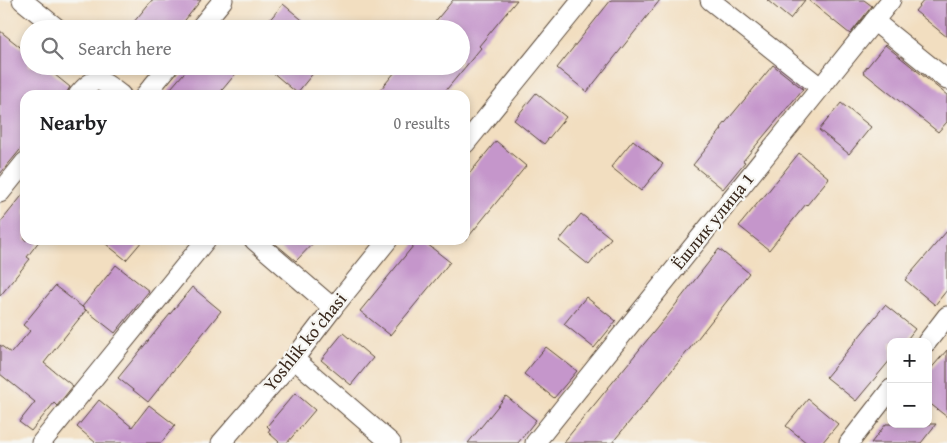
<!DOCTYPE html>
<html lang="en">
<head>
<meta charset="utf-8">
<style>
  :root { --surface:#fff; --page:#f2f2f2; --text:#202124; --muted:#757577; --line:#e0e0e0 }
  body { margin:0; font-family:"Gentium Book Plus",serif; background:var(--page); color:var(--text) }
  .controls { position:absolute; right:15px; bottom:15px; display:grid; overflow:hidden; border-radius:10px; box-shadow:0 2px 8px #0003 }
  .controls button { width:45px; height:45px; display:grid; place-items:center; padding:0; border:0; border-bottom:1px solid var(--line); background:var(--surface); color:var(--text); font:25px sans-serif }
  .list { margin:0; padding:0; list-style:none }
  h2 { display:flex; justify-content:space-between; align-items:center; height:65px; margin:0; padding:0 20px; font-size:21px }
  h2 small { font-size:16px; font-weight:400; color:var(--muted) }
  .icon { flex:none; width:28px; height:28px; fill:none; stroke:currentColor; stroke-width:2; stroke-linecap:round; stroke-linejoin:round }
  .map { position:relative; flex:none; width:947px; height:443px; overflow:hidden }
  .search { position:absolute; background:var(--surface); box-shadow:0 2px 8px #0003; left:20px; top:20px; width:450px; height:55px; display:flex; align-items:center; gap:12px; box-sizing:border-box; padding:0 18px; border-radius:28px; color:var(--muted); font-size:19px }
  .panel { position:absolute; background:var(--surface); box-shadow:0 2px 8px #0003; left:20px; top:90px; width:450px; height:155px; border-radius:15px }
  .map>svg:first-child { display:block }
  .building { fill:#c596cb }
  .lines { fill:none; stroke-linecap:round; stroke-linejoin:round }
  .minor-casing { stroke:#564536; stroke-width:21 }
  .minor { stroke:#fff; stroke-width:19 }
  .labels { text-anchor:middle; stroke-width:4.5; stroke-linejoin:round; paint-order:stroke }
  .street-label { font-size:18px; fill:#3b2a1e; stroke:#f6f6f2 }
</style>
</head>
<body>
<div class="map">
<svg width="947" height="443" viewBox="0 0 947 443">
  <rect width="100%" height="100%" fill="#f6f6f2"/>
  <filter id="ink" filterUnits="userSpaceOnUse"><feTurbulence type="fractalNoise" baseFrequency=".02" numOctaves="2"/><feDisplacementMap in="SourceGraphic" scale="10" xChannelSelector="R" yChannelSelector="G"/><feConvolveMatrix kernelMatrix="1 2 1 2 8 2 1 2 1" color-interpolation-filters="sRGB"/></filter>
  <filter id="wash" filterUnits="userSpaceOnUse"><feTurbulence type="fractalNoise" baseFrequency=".0096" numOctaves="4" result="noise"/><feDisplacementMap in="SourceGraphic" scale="20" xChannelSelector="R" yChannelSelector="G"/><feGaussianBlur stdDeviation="1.12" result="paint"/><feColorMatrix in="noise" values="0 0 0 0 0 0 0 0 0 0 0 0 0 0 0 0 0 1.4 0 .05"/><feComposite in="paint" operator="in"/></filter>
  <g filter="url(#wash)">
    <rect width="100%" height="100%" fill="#f2dec0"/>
    <g id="blocks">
      <g class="building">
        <polygon points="152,0 201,0 178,29 128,29"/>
        <polygon points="453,0 517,0 479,46 481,48 442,95 376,95 400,66 461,66 461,29 429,29"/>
        <polygon points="611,0 660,0 587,92 557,68"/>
        <polygon points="767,0 805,0 790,19"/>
        <polygon points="808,0 864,0 872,6 850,34"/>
        <polygon points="924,0 947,0 947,37 915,11"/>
        <polygon points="283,4 313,29 262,29"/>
        <polygon points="0,31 29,54 29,66 44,66 70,87 67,92 67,95 25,95 25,144 0,174"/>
        <polygon points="885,45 947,95 947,122 938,132 863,72"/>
        <polygon points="773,65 803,89 743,161 745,162 723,189 693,165 722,129 721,128"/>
        <polygon points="190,66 242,66 218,95 165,95"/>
        <polygon points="265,66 319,66 297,93"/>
        <polygon points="536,93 566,117 544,144 514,120"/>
        <polygon points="841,103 871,127 849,154 819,130"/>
        <polygon points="633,140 663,164 641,191 611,167"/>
        <polygon points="496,141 526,166 465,241 465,179"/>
        <polygon points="799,153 829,178 807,205 806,204 769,250 739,226 761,199 762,199"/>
        <polygon points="25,192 25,240 40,240 27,257 30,259 0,296 0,223"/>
        <polygon points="581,214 611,238 589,265 559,241"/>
        <polygon points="947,231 947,290 935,305 905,280"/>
        <polygon points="101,240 143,240 126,260"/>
        <polygon points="271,240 316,240 296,261"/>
        <polygon points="418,240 422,240 450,262 390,335 360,311"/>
        <polygon points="719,249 749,273 687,352 612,443 563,443 666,317"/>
        <polygon points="116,265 149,291 115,333 82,307"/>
        <polygon points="55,286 86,310 44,363 73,386 57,406 54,403 31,431 19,422 35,402 0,374 0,345 11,353 30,331 23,325"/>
        <polygon points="192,287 221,311 148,402 118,378"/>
        <polygon points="586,297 616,321 594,348 564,324"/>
        <polygon points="885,305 915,329 905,342 891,342 891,359 856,401 826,377"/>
        <polygon points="343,333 373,358 351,385 321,360"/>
        <polygon points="546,347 577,371 554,398 524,374"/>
        <polygon points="947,350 947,417 928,402 928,372"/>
        <polygon points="295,393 315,410 287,443 280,443 268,432 270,429 267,426"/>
        <polygon points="506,396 536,420 518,443 468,443"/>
        <polygon points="808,399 838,424 822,443 807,443 786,426"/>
        <polygon points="99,400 132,427 149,405 175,425 161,443 96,443 77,427"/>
        <polygon points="886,424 936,424 921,443 871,443"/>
      </g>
    </g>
  </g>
  <g filter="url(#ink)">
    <use href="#blocks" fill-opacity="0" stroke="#564536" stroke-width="1"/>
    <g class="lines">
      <defs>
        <g id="minor">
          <polyline points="22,0 58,29"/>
          <polyline points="710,0 820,87"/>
          <polyline points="874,21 947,80"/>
          <polyline points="199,29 223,0"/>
          <path d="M78 95C96 73 101 80 121 95"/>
          <polyline points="145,95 169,66"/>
          <polyline points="465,144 582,0"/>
          <polyline points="0,193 25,162"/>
          <polyline points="254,240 333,308"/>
          <polyline points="927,342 947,316"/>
          <polyline points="294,359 391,443"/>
          <polyline points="41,443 206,240"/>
          <polyline points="221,443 294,359 333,308 388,240"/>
          <polyline points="535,443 891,0"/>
          <polyline points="849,443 891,389"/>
        </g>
      </defs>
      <use href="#minor" class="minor-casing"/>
      <use href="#minor" class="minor"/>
    </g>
  </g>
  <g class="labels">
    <g class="street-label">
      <text transform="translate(713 221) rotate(-51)" y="6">Ёшлик улица 1</text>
      <text transform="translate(305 342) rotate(-51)" y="6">Yoshlik koʻchasi</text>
    </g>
  </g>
</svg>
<div class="controls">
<button>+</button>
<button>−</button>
</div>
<div class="search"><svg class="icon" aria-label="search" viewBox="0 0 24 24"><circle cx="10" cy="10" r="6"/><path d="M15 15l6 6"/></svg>Search here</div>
<section class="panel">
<h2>Nearby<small>0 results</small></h2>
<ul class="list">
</ul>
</section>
</div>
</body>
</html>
